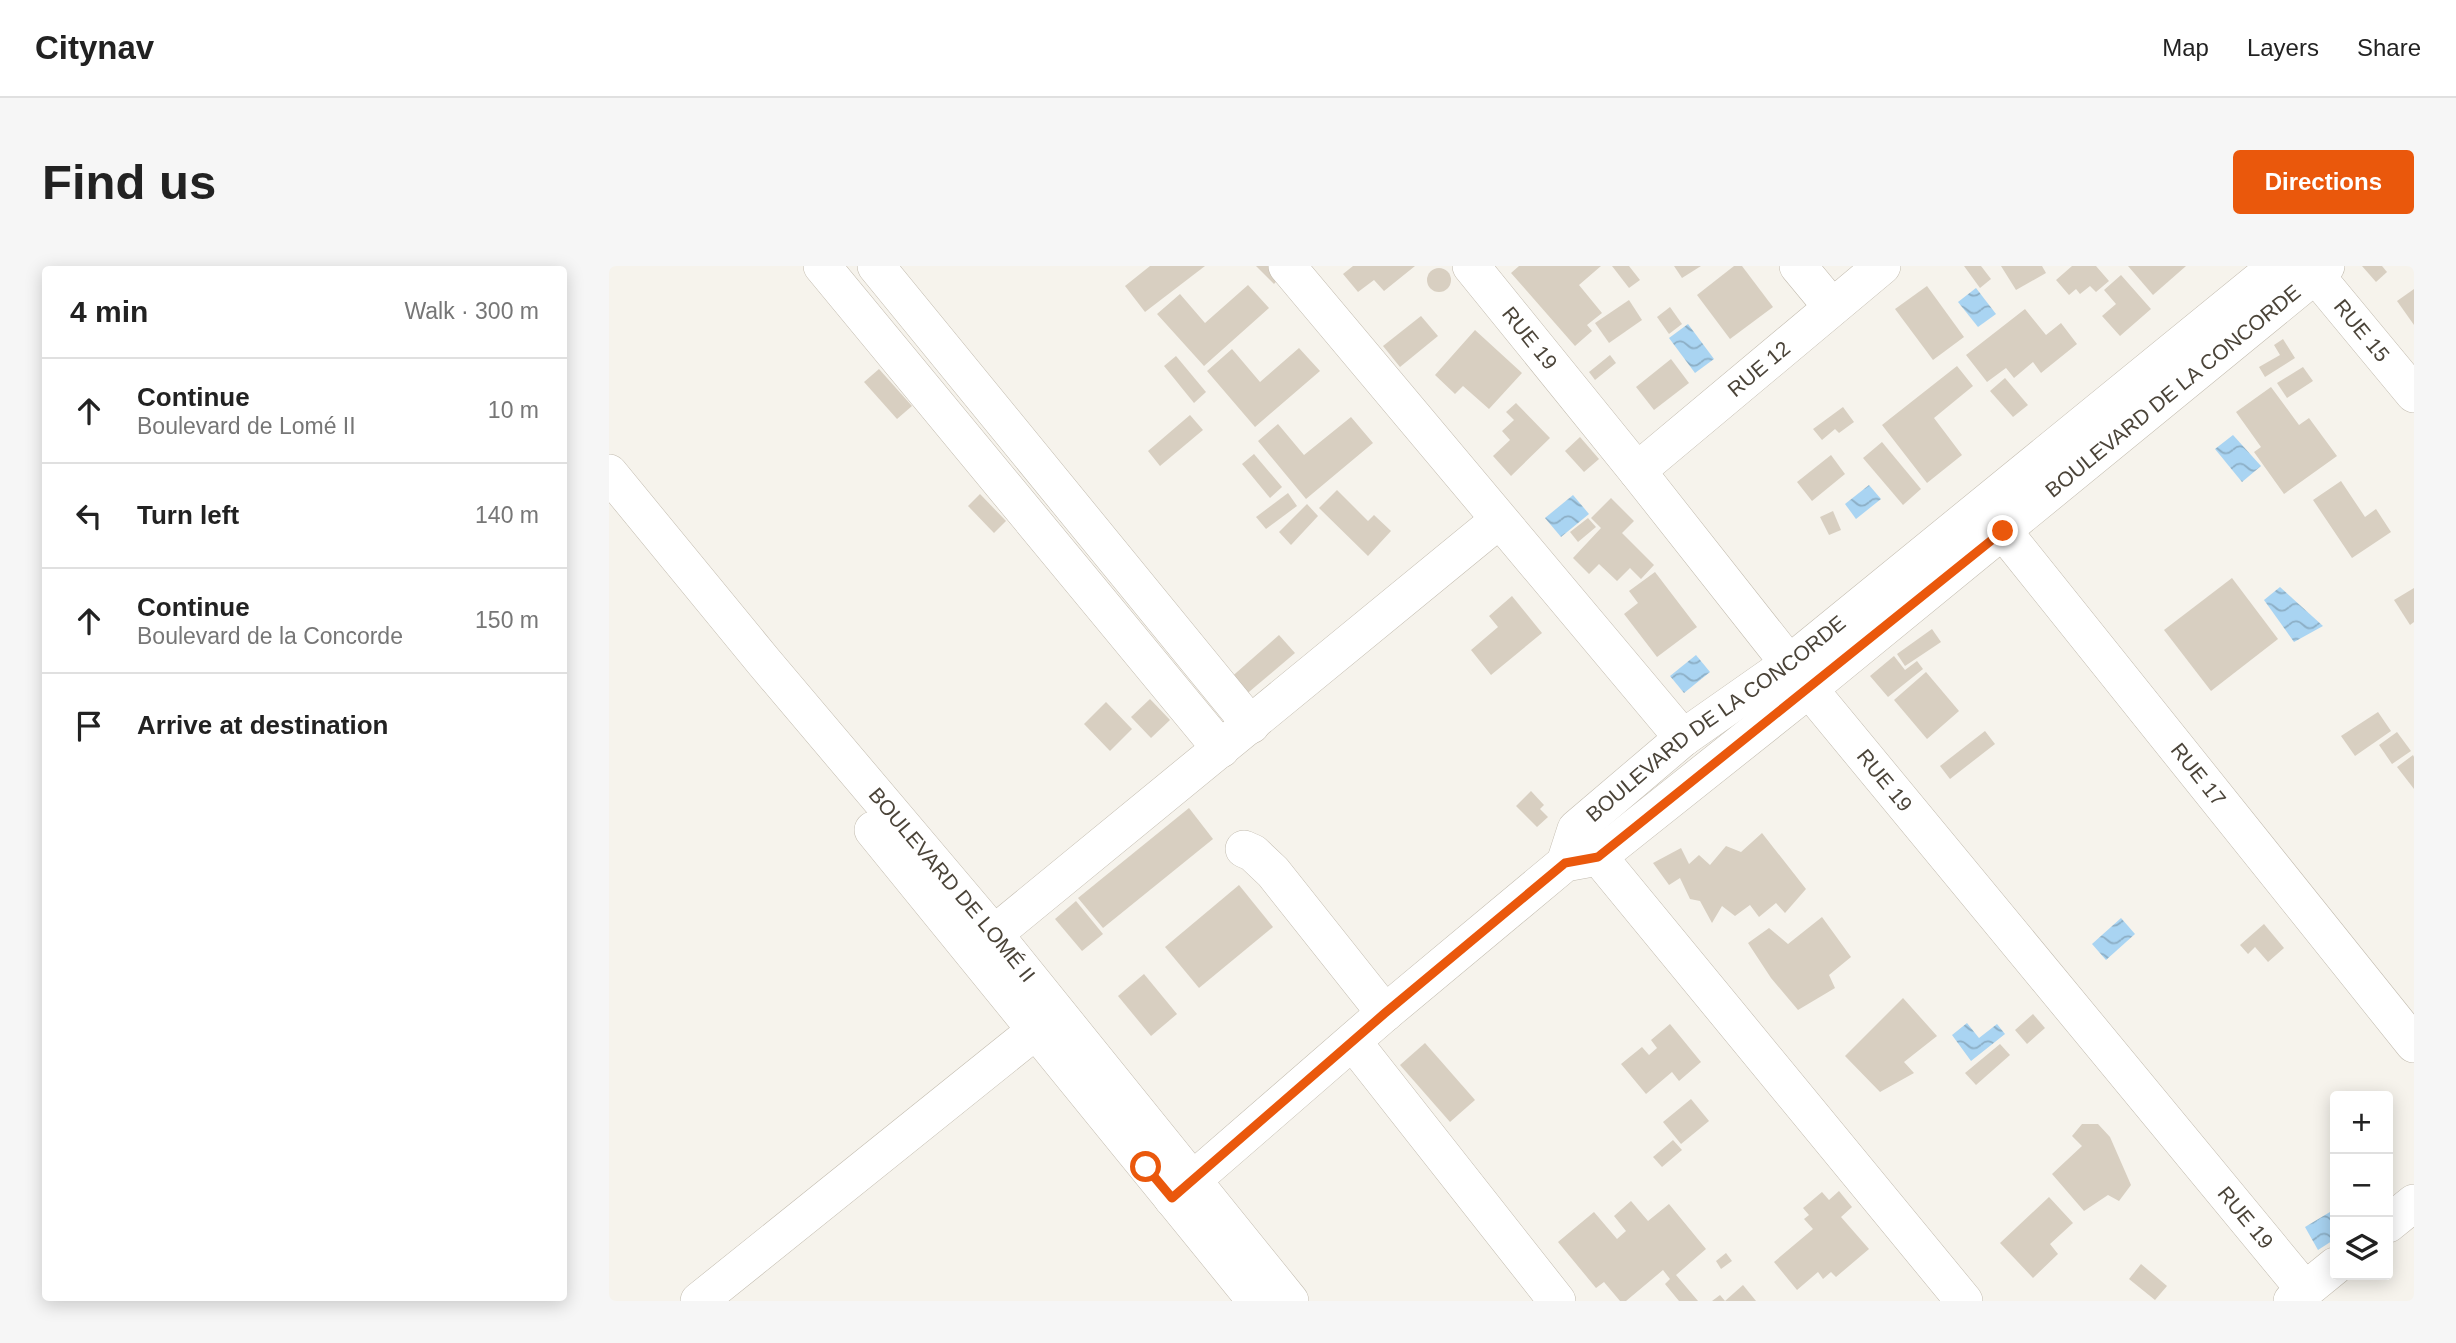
<!DOCTYPE html>
<html lang="en">
<head>
<meta charset="utf-8">
<style>
  :root { --surface:#fff; --page:#f6f6f6; --text:#222; --muted:#767676; --line:#e0e0e0; --accent:#ea580c }
  body { margin:0; font-family:Helvetica,sans-serif; background:var(--page); color:var(--text) }
  .controls { position:absolute; right:21px; bottom:21px; display:grid; overflow:hidden; border-radius:7px; box-shadow:0 4px 18px #0003 }
  .controls button { width:63px; height:63px; display:grid; place-items:center; padding:0; border:0; border-bottom:2px solid var(--line); background:var(--surface); color:var(--text); font:35px sans-serif }
  .stop { position:absolute; width:21px; height:21px; margin:-16px; border:5px solid #ea580c; border-radius:50%; background:#fff }
  .stop.end { background:#ea580c; border-color:#fff; box-shadow:0 2px 7px #0008 }
  .list { margin:0; padding:0; list-style:none }
  h2 { display:flex; justify-content:space-between; align-items:center; height:91px; margin:0; padding:0 28px; font-size:30px }
  h2 small { font-size:23px; font-weight:400; color:var(--muted) }
  .list li { display:grid; grid-template-columns:46px 1fr auto; gap:21px; align-items:center; box-sizing:border-box; height:105px; padding:0 28px; border-top:2px solid var(--line) }
  .list b { display:block; font-size:26px; white-space:nowrap }
  .list p { margin:0; font-size:23px; white-space:nowrap; color:var(--muted) }
  .list em { font-size:23px; font-style:normal; color:var(--muted) }
  .icon { flex:none; width:38px; height:38px; fill:none; stroke:currentColor; stroke-width:2; stroke-linecap:round; stroke-linejoin:round }
  .map { position:relative; flex:none; width:1805px; height:1035px; overflow:hidden; border-radius:7px }
  header { display:flex; align-items:center; gap:42px; box-sizing:border-box; height:98px; padding:0 35px; background:var(--surface); border-bottom:2px solid var(--line) }
  header strong { font-size:33px }
  nav { display:flex; gap:38px; margin-inline-start:auto; font-size:24px }
  .intro { display:flex; align-items:center; justify-content:space-between; box-sizing:border-box; height:168px; padding:0 42px }
  h1 { margin:0; font-size:49px }
  .button { padding:18px 32px; border-radius:7px; background:var(--accent); color:#fff; font-size:24px; font-weight:700 }
  main { display:flex; gap:42px; padding:0 42px }
  aside { flex:1; background:var(--surface); border-radius:7px; box-shadow:0 4px 18px #0003 }
  .map>svg:first-child { display:block }
  .water { fill:url(#water-waves) }
  .building { fill:#d8cfc1 }
  .lines { fill:none; stroke-linecap:round; stroke-linejoin:round }
  .minor-casing { stroke:#c2bbae; stroke-width:38 }
  .minor { stroke:#fff; stroke-width:37 }
  .route { stroke:#ea580c; stroke-width:9 }
  .labels { text-anchor:middle; stroke-width:7; stroke-linejoin:round; paint-order:stroke }
  .street-label { font-size:21px; fill:#4b4439; stroke:#fff }
</style>
</head>
<body>
<header>
<strong>Citynav</strong>
<nav><a>Map</a><a>Layers</a><a>Share</a></nav>
</header>
<div class="intro"><h1>Find us</h1><a class="button">Directions</a></div>
<main>
<aside>
<h2>4 min<small>Walk · 300 m</small></h2>
<ul class="list">
<li><svg class="icon" aria-label="ahead" viewBox="0 0 24 24"><path d="M12 20V5M6 11l6-6 6 6"/></svg><div><b>Continue</b><p>Boulevard de Lomé II</p></div><em>10 m</em></li>
<li><svg class="icon" aria-label="left" viewBox="0 0 24 24"><path d="M17 20v-9H6M10 6l-5 5 5 5"/></svg><div><b>Turn left</b></div><em>140 m</em></li>
<li><svg class="icon" aria-label="ahead" viewBox="0 0 24 24"><path d="M12 20V5M6 11l6-6 6 6"/></svg><div><b>Continue</b><p>Boulevard de la Concorde</p></div><em>150 m</em></li>
<li><svg class="icon" aria-label="arrive" viewBox="0 0 24 24"><path d="M6 21V4h12l-3 4 3 4H6"/></svg><div><b>Arrive at destination</b></div></li>
</ul>
</aside>
<div class="map">
<svg width="1805" height="1035" viewBox="0 0 1805 1035">
  <defs>
    <pattern id="water-waves" width="16" height="10" patternUnits="userSpaceOnUse" patternTransform="scale(1.75)"><rect width="16" height="10" fill="#a9d4f2"/><path d="M0 5q4-4 8 0t8 0" fill="none" stroke="#8caec5"/></pattern>
  </defs>
  <rect width="100%" height="100%" fill="#f6f3ec"/>
  <g class="water">
    <polygon points="1367,22 1387,48 1369,61 1349,36"/>
    <polygon points="1079,58 1105,93 1086,107 1060,72"/>
    <polygon points="1624,169 1652,200 1633,216 1606,183"/>
    <polygon points="1260,219 1272,233 1247,253 1236,238"/>
    <polygon points="964,229 980,248 952,271 936,252"/>
    <polygon points="1671,321 1714,360 1685,376 1655,334"/>
    <polygon points="1087,389 1101,406 1075,427 1061,410"/>
    <polygon points="1512,652 1526,668 1497,694 1483,678"/>
    <polygon points="1358,757 1370,772 1388,758 1396,768 1362,795 1343,769"/>
    <polygon points="1726,943 1726,973 1709,984 1696,961"/>
  </g>
  <g class="building">
    <polygon points="541,0 596,0 536,46 516,20"/>
    <polygon points="647,0 666,0 674,8 665,18"/>
    <polygon points="744,0 806,0 775,25 765,14 749,26 734,8"/>
    <polygon points="910,0 992,0 970,19 993,47 978,59 983,65 966,80 902,7"/>
    <polygon points="1003,0 1020,0 1031,14 1020,22"/>
    <polygon points="1065,0 1092,0 1073,12"/>
    <polygon points="1125,0 1133,0 1164,41 1121,73 1088,29"/>
    <polygon points="1355,0 1372,0 1382,13 1371,22"/>
    <polygon points="1392,0 1433,0 1437,7 1407,24"/>
    <polygon points="1463,0 1487,0 1500,15 1487,26 1481,20 1471,28 1467,23 1460,29 1447,14"/>
    <polygon points="1519,0 1577,0 1544,29"/>
    <polygon points="1753,0 1773,0 1778,6 1767,16"/>
    <circle cx="830" cy="14" r="12"/>
    <polygon points="1512,9 1542,43 1511,70 1493,50 1507,38 1495,24"/>
    <polygon points="639,19 660,42 595,100 548,48 571,28 596,57"/>
    <polygon points="1318,20 1355,71 1324,94 1286,43"/>
    <polygon points="1805,23 1805,59 1788,35"/>
    <polygon points="1020,34 1033,54 1000,77 986,57"/>
    <polygon points="1061,41 1073,58 1060,68 1048,51"/>
    <polygon points="1416,43 1437,69 1452,57 1468,78 1432,107 1424,96 1405,112 1397,102 1378,116 1357,89"/>
    <polygon points="812,50 829,70 791,101 774,80"/>
    <polygon points="866,64 913,107 880,143 854,120 846,128 826,109"/>
    <polygon points="1674,73 1686,92 1656,111 1650,101 1671,89 1665,79"/>
    <polygon points="690,82 711,105 646,161 598,105 623,83 651,116"/>
    <polygon points="1001,89 1007,97 986,114 980,106"/>
    <polygon points="567,90 597,126 585,137 555,100"/>
    <polygon points="1062,93 1080,117 1045,144 1027,121"/>
    <polygon points="1348,100 1364,120 1325,152 1353,189 1318,217 1273,159"/>
    <polygon points="1694,101 1704,115 1678,132 1668,117"/>
    <polygon points="270,103 303,140 288,153 255,116"/>
    <polygon points="1396,112 1419,139 1404,151 1381,125"/>
    <polygon points="1662,121 1690,159 1700,152 1728,190 1675,228 1645,186 1652,181 1627,146"/>
    <polygon points="907,137 941,172 902,210 884,190 901,174 893,165 905,154 897,146"/>
    <polygon points="1234,141 1245,156 1230,167 1226,163 1213,174 1204,163"/>
    <polygon points="581,149 594,164 551,200 539,185"/>
    <polygon points="742,151 764,177 697,233 649,175 669,158 695,189"/>
    <polygon points="971,171 990,193 975,206 956,185"/>
    <polygon points="1273,176 1312,223 1294,239 1254,192"/>
    <polygon points="645,188 673,221 661,232 633,198"/>
    <polygon points="1222,189 1236,208 1203,235 1188,216"/>
    <polygon points="1732,215 1756,251 1767,243 1782,266 1743,292 1704,234"/>
    <polygon points="728,224 759,255 765,249 782,265 759,290 710,242"/>
    <polygon points="679,227 688,240 657,263 647,251"/>
    <polygon points="371,228 397,255 385,267 359,240"/>
    <polygon points="1002,232 1025,255 1013,267 1045,299 1032,313 1021,302 1008,315 990,298 980,308 964,292 992,262 982,252"/>
    <polygon points="698,238 709,250 682,279 670,266"/>
    <polygon points="1224,245 1232,264 1220,269 1211,251"/>
    <polygon points="979,252 987,261 969,276 961,266"/>
    <polygon points="1046,306 1088,361 1048,391 1015,348 1029,337 1020,325"/>
    <polygon points="1623,312 1669,373 1602,425 1555,364"/>
    <polygon points="1805,322 1805,356 1801,359 1785,334"/>
    <polygon points="903,330 933,367 882,409 862,384 889,361 880,350"/>
    <polygon points="1323,363 1332,376 1296,400 1288,388"/>
    <polygon points="670,369 686,387 634,431 619,414"/>
    <polygon points="1285,390 1296,404 1308,395 1314,403 1279,431 1261,410"/>
    <polygon points="1317,406 1350,445 1318,473 1285,434"/>
    <polygon points="541,433 561,454 542,472 522,451"/>
    <polygon points="497,436 523,463 501,485 475,458"/>
    <polygon points="1769,446 1782,465 1746,490 1732,470"/>
    <polygon points="1376,465 1386,478 1341,513 1331,500"/>
    <polygon points="1788,466 1802,485 1783,498 1770,479"/>
    <polygon points="1804,489 1805,491 1805,523 1788,501"/>
    <polygon points="922,525 935,539 931,543 939,551 928,561 907,540"/>
    <polygon points="580,542 604,573 494,662 469,632"/>
    <polygon points="1153,567 1197,623 1176,647 1167,637 1150,651 1141,639 1126,650 1113,640 1103,657 1091,635 1081,633 1071,612 1060,619 1044,597 1072,582 1080,598 1090,589 1101,599 1117,580 1132,586"/>
    <polygon points="630,619 664,661 590,722 556,681"/>
    <polygon points="467,635 494,668 473,685 446,653"/>
    <polygon points="1213,651 1242,691 1220,709 1226,722 1189,744 1162,712 1139,677 1160,662 1179,678"/>
    <polygon points="1655,658 1675,682 1659,696 1646,681 1639,688 1631,679"/>
    <polygon points="535,708 568,748 542,770 509,730"/>
    <polygon points="1294,732 1328,770 1295,796 1305,807 1271,826 1236,790"/>
    <polygon points="1424,748 1436,762 1418,778 1406,764"/>
    <polygon points="1061,758 1092,796 1070,815 1063,806 1037,828 1012,798 1033,781 1040,789 1048,782 1042,774"/>
    <polygon points="816,777 866,834 841,856 791,799"/>
    <polygon points="1391,778 1401,789 1367,819 1356,807"/>
    <polygon points="1082,833 1100,855 1072,878 1054,856"/>
    <polygon points="1473,858 1489,858 1501,871 1522,919 1510,935 1499,929 1475,945 1443,908 1473,880 1463,870"/>
    <polygon points="1064,874 1073,884 1053,901 1044,891"/>
    <polygon points="1230,925 1243,941 1232,951 1260,983 1227,1011 1222,1006 1214,1013 1209,1006 1188,1024 1165,996 1204,963 1195,953 1200,949 1194,942 1213,926 1220,934"/>
    <polygon points="1440,931 1464,957 1441,978 1449,988 1424,1012 1391,977"/>
    <polygon points="1022,935 1039,955 1060,938 1097,983 1067,1009 1089,1035 1070,1035 1056,1018 1061,1013 1054,1004 1017,1035 1011,1035 995,1016 987,1022 949,976 985,946 1008,973 1017,965 1005,950"/>
    <polygon points="1117,987 1123,995 1112,1003 1107,995"/>
    <polygon points="1532,998 1558,1020 1546,1034 1520,1013"/>
    <polygon points="1134,1019 1147,1035 1103,1035 1111,1029 1116,1035"/>
  </g>
  <g class="lines">
    <defs>
      <g id="minor">
        <polyline points="213,0 612,483"/>
        <polyline points="267,0 642,459"/>
        <polyline points="678,0 1074,472"/>
        <path id="s1" d="M862 0 1028 205 1200 423 1696 1024"/>
        <polyline points="1189,0 1223,41"/>
        <path id="s2" d="M1699 0 1805 128"/>
        <path id="s3" d="M1028 205 1273 0"/>
        <path id="s4" d="M0 207 155 396 385 668 681 1035"/>
        <path id="s5" d="M1381 245 1394 265 1805 778"/>
        <polyline points="264,564 647,1035"/>
        <polyline points="975,573 1355,1035"/>
        <polyline points="635,583 644,587 664,606 776,747"/>
        <path id="s6" d="M956 597 967 563 1074 472 1181 397 1668 0"/>
        <polyline points="385,668 890,254"/>
        <polyline points="744,776 948,1035"/>
        <path id="s7" d="M563 932 776 747 956 597 989 591 1200 423 1717 0"/>
        <polyline points="1779,958 1805,937"/>
        <polyline points="90,1035 426,765 442,749"/>
        <polyline points="1683,1035 1726,1000"/>
      </g>
    </defs>
    <use href="#minor" class="minor-casing"/>
    <use href="#minor" class="minor"/>
  </g>
  <g class="lines">
    <polyline class="route" points="537,901 563,932 776,747 956,597 989,591 1394,265"/>
  </g>
  <g class="labels">
    <g class="street-label">
      <text dy="7" stroke="none"><textPath href="#s2" startOffset="84">RUE 15</textPath></text>
      <text dy="7" stroke="none"><textPath href="#s1" startOffset="93">RUE 19</textPath></text>
      <text dy="7" stroke="none"><textPath href="#s3" startOffset="159">RUE 12</textPath></text>
      <text dy="7" stroke="none"><textPath href="#s7" startOffset="1290">BOULEVARD DE LA CONCORDE</textPath></text>
      <text dy="7" stroke="none"><textPath href="#s6" startOffset="214">BOULEVARD DE LA CONCORDE</textPath></text>
      <text dy="7" stroke="none"><textPath href="#s5" startOffset="336">RUE 17</textPath></text>
      <text dy="7" stroke="none"><textPath href="#s1" startOffset="660">RUE 19</textPath></text>
      <text dy="7" stroke="none"><textPath href="#s4" startOffset="536">BOULEVARD DE LOMÉ II</textPath></text>
      <text dy="7" stroke="none"><textPath href="#s1" startOffset="1227">RUE 19</textPath></text>
    </g>
  </g>
</svg>
<div class="controls">
<button>+</button>
<button>−</button>
<button><svg class="icon" aria-label="layers" viewBox="0 0 24 24"><path d="M12 4l9 5-9 5-9-5zM3 14l9 5 9-5"/></svg></button>
</div>
<div class="stop" style="left:537px;top:901px"></div>
<div class="stop end" style="left:1394px;top:265px"></div>
</div>
</main>
</body>
</html>
